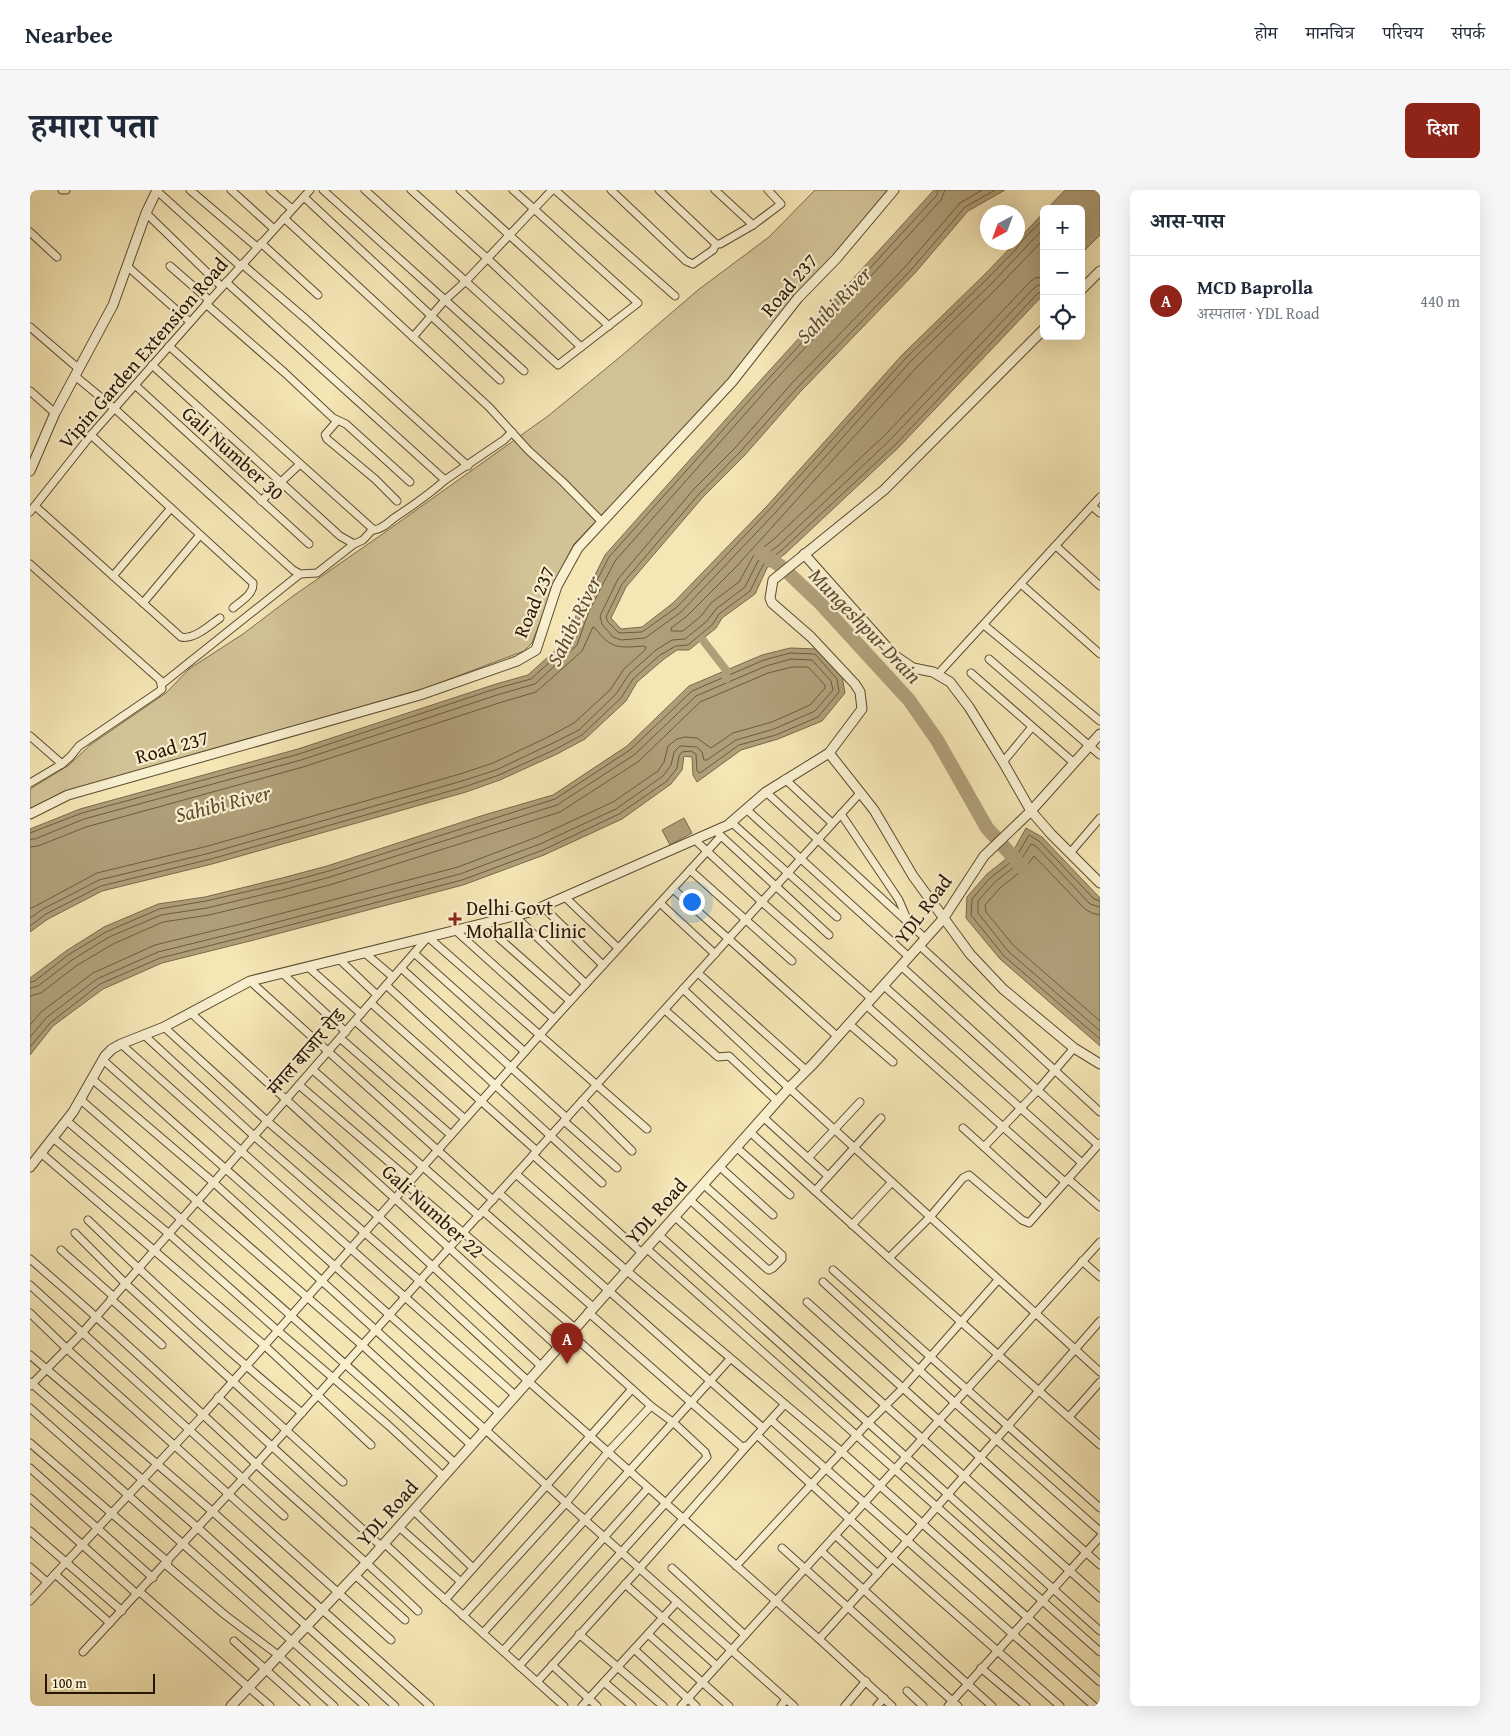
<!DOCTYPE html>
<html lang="hi">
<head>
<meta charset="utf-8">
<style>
  :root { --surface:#fff; --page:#f6f6f7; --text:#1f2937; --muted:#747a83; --line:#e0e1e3; --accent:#8f2418 }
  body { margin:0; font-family:"Gentium Book Plus","Noto Serif Devanagari",serif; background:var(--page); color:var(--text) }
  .controls { position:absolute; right:15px; top:15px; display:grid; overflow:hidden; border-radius:8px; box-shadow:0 5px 20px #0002 }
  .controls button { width:45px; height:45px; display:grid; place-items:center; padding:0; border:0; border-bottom:1px solid var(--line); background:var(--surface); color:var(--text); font:25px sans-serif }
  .compass { position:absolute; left:950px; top:15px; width:45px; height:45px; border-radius:50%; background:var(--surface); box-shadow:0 5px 20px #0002; rotate:221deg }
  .scale { position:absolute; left:15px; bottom:12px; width:110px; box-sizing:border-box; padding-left:5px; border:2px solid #281604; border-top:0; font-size:14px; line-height:18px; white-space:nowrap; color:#281604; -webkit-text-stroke:4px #f8efcf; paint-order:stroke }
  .you { position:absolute; left:661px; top:711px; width:18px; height:18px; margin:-12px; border:4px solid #fff; border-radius:50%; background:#1a73e8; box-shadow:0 0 0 8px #1a73e833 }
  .badge { display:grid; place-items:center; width:32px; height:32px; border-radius:50%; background:var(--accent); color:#fff; font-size:16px; font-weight:700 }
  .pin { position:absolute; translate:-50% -41px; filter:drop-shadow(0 1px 2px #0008) }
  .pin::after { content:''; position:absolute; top:26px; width:18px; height:15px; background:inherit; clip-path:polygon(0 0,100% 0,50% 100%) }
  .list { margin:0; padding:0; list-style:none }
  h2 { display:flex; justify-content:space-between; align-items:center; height:65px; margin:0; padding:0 20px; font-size:21px }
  h2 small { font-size:16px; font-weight:400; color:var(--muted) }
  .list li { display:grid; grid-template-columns:32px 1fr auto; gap:15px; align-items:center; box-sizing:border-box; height:90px; padding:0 20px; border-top:1px solid var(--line) }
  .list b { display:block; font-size:19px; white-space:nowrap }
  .list p { margin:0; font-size:16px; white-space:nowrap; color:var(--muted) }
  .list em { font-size:16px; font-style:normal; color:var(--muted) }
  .icon { flex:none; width:28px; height:28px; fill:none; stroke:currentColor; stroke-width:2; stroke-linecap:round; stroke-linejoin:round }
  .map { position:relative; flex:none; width:1070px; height:1516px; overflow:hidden; border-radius:8px }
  header { display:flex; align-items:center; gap:30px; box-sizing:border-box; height:70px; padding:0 25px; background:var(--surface); border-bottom:1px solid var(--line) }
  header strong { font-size:24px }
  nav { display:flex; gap:28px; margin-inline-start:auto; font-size:18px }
  .intro { display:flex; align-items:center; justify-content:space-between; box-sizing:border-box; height:120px; padding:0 30px }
  h1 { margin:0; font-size:35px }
  .button { padding:12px 22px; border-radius:8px; background:var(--accent); color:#fff; font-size:18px; font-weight:700 }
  main { display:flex; gap:30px; padding:0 30px }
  aside { flex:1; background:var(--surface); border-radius:8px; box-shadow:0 5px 20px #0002 }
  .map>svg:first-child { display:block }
  .green { fill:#d2c397; stroke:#7d6c4e }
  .water { fill:#af9f79; stroke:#79684a }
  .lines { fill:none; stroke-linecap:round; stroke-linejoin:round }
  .shore { stroke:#6c5a3e; stroke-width:1 }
  .canal { stroke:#af9f79; stroke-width:8 }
  .river { stroke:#af9f79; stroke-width:14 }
  .minor-casing { stroke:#5b4a30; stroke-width:9 }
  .tertiary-casing { stroke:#5b4a30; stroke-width:11 }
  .minor { stroke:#f8efcf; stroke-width:7 }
  .tertiary { stroke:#f8efcf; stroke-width:9 }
  .poi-dot { fill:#8f2418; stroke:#f8efcf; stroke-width:2 }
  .labels { text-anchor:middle; stroke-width:4.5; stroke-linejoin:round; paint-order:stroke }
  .street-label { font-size:20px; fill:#281604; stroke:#f8efcf }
  .poi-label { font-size:20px; fill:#281604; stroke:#f8efcf; text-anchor:start }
  .water-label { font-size:21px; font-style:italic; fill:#5e4d33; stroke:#f8efcf }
</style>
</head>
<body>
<header>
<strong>Nearbee</strong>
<nav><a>होम</a><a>मानचित्र</a><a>परिचय</a><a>संपर्क</a></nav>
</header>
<div class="intro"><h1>हमारा पता</h1><a class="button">दिशा</a></div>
<main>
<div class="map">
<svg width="1070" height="1516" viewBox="0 0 1070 1516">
  <rect width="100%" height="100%" fill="#f5e6b5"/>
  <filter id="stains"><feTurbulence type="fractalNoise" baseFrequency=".004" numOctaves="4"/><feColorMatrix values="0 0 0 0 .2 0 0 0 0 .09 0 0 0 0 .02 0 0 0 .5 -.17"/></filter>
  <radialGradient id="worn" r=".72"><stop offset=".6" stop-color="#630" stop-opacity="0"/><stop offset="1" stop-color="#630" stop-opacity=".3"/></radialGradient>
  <polygon class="green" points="785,0 861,0 698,193 544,354 527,387 502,453 494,461 396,498 33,602 0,619 0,599 39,575 60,555 136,503 159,479 213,444 263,406 354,343 518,226 590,167 668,100 739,47"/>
  <g class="water">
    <polygon points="904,0 975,0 938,21 885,83 771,201 714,266 673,307 596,397 581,428 591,439 612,437 643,413 737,316 872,165 954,85 985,53 988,52 988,50 1014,22 1014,104 868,258 756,363 737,378 725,404 692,428 686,438 659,460 647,460 634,469 607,492 596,511 555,549 527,564 470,590 436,602 182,674 72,701 18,729 0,742 0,639 50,619 268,559 466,494 498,485 538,449 549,417 575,365 729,192"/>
    <polygon points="1035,0 1070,0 1070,45 1051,64 1051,19 1017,19"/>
    <polygon points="760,458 787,459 812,486 815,503 792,531 748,549 711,560 667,592 663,585 662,567 654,566 652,580 641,594 592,629 514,665 433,695 220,751 132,773 73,799 23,836 0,865 0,788 36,761 74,737 128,714 175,707 252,688 297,676 454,625 523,605 597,556 659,496 732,465"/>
    <polygon points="654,628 662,643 640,655 632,640"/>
    <polygon points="996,638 1012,647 1070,708 1070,856 970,769 936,728 937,707 957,684 981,665"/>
  </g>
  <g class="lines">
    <g class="shore">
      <polyline points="952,0 930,13 876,76 762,193 705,258 664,299 588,389 570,426 572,434 583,447 591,450 615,448 651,422 745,323 880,172 962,93 1014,38"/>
      <path d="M965 0 935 17 881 80 767 198 710 262 669 304 592 394 576 427 578 432 589 443 612 442 647 417 740 319 876 168 957 89 987 58C989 52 1008 35 1014 29"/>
      <polyline points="1014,49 967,98 886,178 705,378 656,427 641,438 641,441 653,441 671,426 681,413 709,392 724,365 744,349 855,245 999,93 1005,88 1014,87"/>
      <polyline points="0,643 52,623 269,564 468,498 501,489 542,452 553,418 579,367 733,195 907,5 908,0"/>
      <polyline points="0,649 5,649 54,629 271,570 470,504 505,494 547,455 559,421 585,371 737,199 911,10 915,0"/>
      <path d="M0 657 8 656 56 637 273 577 472 512 506 502 552 461 563 437 565 438C581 459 588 458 614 456L616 457 615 460 594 479 580 500 544 533 518 547 463 573 430 584 178 656 67 683 0 719"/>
      <polyline points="1070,711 1064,709 1009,651 999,645 985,669 960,688 942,709 941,725 974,766 1070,849"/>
      <polyline points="1070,717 1060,714 1006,656 1001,654 989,673 965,692 948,711 948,723 978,761 1070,841"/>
      <polyline points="1070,725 1062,723 1055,719 1004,666 995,678 970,698 955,715 956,722 984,756 1070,831"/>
      <polyline points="0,728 13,719 69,690 180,663 432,591 466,580 521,554 549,540 586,504 599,484 626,460 642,450 655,449 677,431 686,419 715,397 728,371 749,355 860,250 1003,99 1008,95 1014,95"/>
      <polyline points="0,736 16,724 71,696 181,669 434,597 469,585 524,560 552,545 591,508 603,489 630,465 646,456 658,455 682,435 689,424 720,401 733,375 753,359 865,255 1008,103 1014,101"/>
      <polyline points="0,792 5,791 38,765 76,742 129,719 176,711 254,693 299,681 525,609 600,560 662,501 734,470 760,463 785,464 807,489 809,502 788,527 746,545 709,555 670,583 667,581 666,564 661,561 652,562 649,566 647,578 637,591 589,624 513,660 432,690 218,746 130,768 70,794 20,833 0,857"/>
      <polyline points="0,798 8,796 42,770 79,747 131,725 177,718 256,699 300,687 527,615 604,565 666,506 736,476 761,469 782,470 801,491 803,500 785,521 744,539 706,550 677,570 674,570 672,562 667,557 650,556 644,562 641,575 633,586 586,619 510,654 430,684 217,740 128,762 67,789 16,828 0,847"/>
      <polyline points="0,806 11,803 46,776 83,754 133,732 179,725 258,706 303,694 530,622 609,571 670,512 738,483 762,477 778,477 795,495 795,498 780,515 742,532 703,543 681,558 667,548 655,547 647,549 638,556 634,572 628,581 583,612 507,647 428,677 215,733 125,755 63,783 11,822 0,835"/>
    </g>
    <polyline class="canal" points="672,449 696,480 696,489"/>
    <polyline class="river" points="731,363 752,377 791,414 879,510 907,550 957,638 993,678"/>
    <defs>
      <g id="minor">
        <polyline points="32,0 36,0"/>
        <polyline points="126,0 210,76"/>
        <polyline points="160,0 227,57"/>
        <polyline points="201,0 244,39"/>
        <polyline points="240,0 262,19"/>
        <polyline points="293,0 494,181"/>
        <polyline points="335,0 528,175 608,113 483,0"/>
        <polyline points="381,0 458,69 551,157"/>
        <polyline points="430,0 579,136"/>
        <polyline points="525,0 645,106"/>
        <polyline points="581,0 656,71 663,74 683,60 686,54"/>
        <polyline points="629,0 686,54 690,54 723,35 685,0"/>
        <polyline points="274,7 470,190"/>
        <polyline points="116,23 192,97"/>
        <polyline points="254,28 459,217 498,260 533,292 572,332"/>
        <polyline points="723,35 751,14 738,0"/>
        <polyline points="0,42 27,67"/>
        <polyline points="231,53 288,105"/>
        <polyline points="212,74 277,130 438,276"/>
        <polyline points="97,76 160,132"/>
        <polyline points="140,76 179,110"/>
        <polyline points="196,92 415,290 474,250 482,242"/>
        <polyline points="176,114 255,183 303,228 316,234 380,292"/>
        <polyline points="0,137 49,179"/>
        <polyline points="383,147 415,110 436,91 522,0"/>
        <path d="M139 156 344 340C352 339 358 333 364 328 382 316 399 305 415 290"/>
        <polyline points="122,175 310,346 324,354 333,350 343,339"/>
        <polyline points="45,186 85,219 263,380 270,384 287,383 324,354"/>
        <polyline points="105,195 279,354"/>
        <polyline points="0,201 25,223"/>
        <polyline points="307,231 295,245 297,249 345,289 367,311"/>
        <path d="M61 245 223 393C224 404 211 411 203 418"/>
        <polyline points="231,311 270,274"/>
        <path d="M5 316 151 447C164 450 180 435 190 428"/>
        <polyline points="1062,316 1070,323"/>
        <polyline points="0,322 61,245 172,119 280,0"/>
        <polyline points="1026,356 1070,396"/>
        <polyline points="0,374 130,490 132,499 127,503 49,556 40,567 32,574"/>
        <polyline points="83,386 141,318"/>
        <polyline points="991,394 1070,464"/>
        <polyline points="113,413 170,345"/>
        <polyline points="954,435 1070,531"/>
        <polyline points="959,469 1070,565"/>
        <polyline points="941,483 1044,573"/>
        <polyline points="908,484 1070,307"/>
        <polyline points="132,494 270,384"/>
        <polyline points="0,546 32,574 0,593"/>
        <polyline points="973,572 1002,537"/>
        <polyline points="755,589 802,633"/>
        <polyline points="736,602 896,749"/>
        <polyline points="716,619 879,767"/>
        <polyline points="811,624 869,710 877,729"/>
        <polyline points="701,632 807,727"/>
        <polyline points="689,644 799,745"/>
        <polyline points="665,650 732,712 842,809"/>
        <polyline points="1040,663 1070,628"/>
        <polyline points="660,680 762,771"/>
        <polyline points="643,699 808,847"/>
        <polyline points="535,707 588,758"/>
        <polyline points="630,713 685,764"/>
        <polyline points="513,717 573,775"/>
        <polyline points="485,726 556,794"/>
        <polyline points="453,734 540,811"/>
        <polyline points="425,740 524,829"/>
        <polyline points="889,755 1070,922"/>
        <polyline points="335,763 363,787"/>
        <polyline points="384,763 495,862"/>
        <polyline points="309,769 347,805"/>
        <polyline points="871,776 1068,955"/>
        <polyline points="278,777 331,824"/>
        <polyline points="371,778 537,928"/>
        <polyline points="252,783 316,842"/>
        <polyline points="668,783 777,881"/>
        <polyline points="220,791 463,1010"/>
        <polyline points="356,795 572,993"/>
        <polyline points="854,796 1052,973"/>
        <polyline points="653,799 759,898 1070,1182"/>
        <polyline points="341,813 507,961"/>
        <polyline points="836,815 1035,992"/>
        <polyline points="635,820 688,867 699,866 747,911"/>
        <polyline points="161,823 528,1157"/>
        <polyline points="325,831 435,929"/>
        <polyline points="819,834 863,872"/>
        <polyline points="134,837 237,931 348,1026 511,1176"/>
        <polyline points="114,845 224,946 390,1091 498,1191 789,1449 862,1516"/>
        <polyline points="310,848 421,945"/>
        <polyline points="91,854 485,1205"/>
        <polyline points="73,870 260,1036 469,1223"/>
        <polyline points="283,880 449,1026"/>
        <polyline points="62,889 183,992 536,1313 764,1516"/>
        <polyline points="269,895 380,990"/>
        <polyline points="51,910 332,1155 441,1255"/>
        <polyline points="552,911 602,961"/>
        <polyline points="733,927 798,986"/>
        <path d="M37 931C168 1042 297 1157 425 1273"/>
        <polyline points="534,931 587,978"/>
        <polyline points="933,938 1016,1013"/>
        <polyline points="720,942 859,1068 1070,1255"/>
        <polyline points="23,948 138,1043 247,1140 358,1235 413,1286"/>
        <polyline points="706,957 760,1005"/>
        <polyline points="954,957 1007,901 1044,858"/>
        <polyline points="11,963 234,1155 341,1255"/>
        <polyline points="503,965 612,1063"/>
        <polyline points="778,968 830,912"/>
        <polyline points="689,976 743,1025"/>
        <polyline points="486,984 596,1080 812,1262 1070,1492"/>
        <polyline points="1038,989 1070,1017"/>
        <polyline points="376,994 545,1138"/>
        <polyline points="785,1001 851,928"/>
        <polyline points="469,1003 733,1238"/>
        <polyline points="659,1009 737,1079 739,1080 743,1078 752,1069 752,1065 673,994"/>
        <polyline points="453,1021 563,1117"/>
        <polyline points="644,1026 1070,1408"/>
        <path d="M58 1030C127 1097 198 1162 272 1223"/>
        <polyline points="822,1035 862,992"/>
        <polyline points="45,1043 95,1093 313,1292"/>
        <polyline points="628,1044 1070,1441"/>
        <polyline points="616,1058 1070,1462"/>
        <polyline points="31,1060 83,1106"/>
        <polyline points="859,1068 900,1027 933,988 939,985 992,1030 999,1033 1070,953"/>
        <path d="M0 1069C77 1135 151 1204 225 1273 279 1322 335 1370 388 1421"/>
        <polyline points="1052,1071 1070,1087"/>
        <polyline points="803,1080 1070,1318"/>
        <polyline points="793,1092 924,1212 1070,1341"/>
        <polyline points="0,1095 254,1326"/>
        <polyline points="81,1109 132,1155"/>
        <polyline points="777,1112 1070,1375"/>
        <polyline points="558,1122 712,1257 718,1255 754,1215"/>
        <polyline points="0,1123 36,1158 361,1450"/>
        <polyline points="0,1165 183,1322 400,1516"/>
        <polyline points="0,1192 168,1338 365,1516"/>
        <polyline points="0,1196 53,1142 398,747 617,939"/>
        <polyline points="188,1207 351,1356"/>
        <polyline points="0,1218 335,1516"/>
        <polyline points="1039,1227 1070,1192"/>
        <polyline points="741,1230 1064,1516"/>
        <polyline points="727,1245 862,1368 1030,1516"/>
        <polyline points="0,1253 138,1372"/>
        <polyline points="0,1278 123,1388"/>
        <polyline points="0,1308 107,1404"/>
        <polyline points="383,1320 443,1378"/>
        <polyline points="369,1337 431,1392"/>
        <polyline points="0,1341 92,1421"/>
        <polyline points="805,1345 848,1384"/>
        <polyline points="354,1353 398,1394 534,1516"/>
        <polyline points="752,1358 928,1516"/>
        <polyline points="791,1361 962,1516"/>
        <polyline points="135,1374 195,1425 248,1465 304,1516"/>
        <polyline points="706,1376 838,1233 873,1198 968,1090"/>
        <polyline points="0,1377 17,1392"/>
        <polyline points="642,1378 715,1445"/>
        <polyline points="25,1384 80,1433"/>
        <polyline points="325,1385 375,1430"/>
        <polyline points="595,1394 687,1476"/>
        <polyline points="110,1402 240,1516"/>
        <polyline points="415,1410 602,1199"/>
        <polyline points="0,1411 173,1225 524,829 691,646"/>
        <polyline points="433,1426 536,1313 578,1262 621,1216"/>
        <polyline points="453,1443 700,1169"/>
        <polyline points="549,1444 633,1516"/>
        <polyline points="618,1444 699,1516"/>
        <polyline points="789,1449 862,1368 1070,1131"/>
        <polyline points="204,1451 276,1516"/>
        <polyline points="604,1459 666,1516"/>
        <polyline points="473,1461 618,1298"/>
        <polyline points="53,1462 228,1272 402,1077 831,602"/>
        <polyline points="522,1475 567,1516"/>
        <polyline points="489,1476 677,1267 675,1262 644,1233 621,1216 540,1143"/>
        <polyline points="951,1478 996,1516"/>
        <polyline points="507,1492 609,1379 717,1256"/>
        <polyline points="574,1492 602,1516"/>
        <polyline points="877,1501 893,1516"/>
        <polyline points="552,1516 647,1412"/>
        <polyline points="651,1516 1070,1052"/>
        <polyline points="751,1516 756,1509"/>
        <polyline points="815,1516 836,1491"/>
        <polyline points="847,1516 854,1508"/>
        <polyline points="918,1516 1070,1347"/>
      </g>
      <g id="tertiary">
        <polyline points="1051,100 1070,81"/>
        <polyline points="0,281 25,223 83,115 116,23 127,0"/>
        <polyline points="774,364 864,465 883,478 903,482 920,492 939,517 973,572 1001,621 1021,644 1070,693"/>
        <polyline points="799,563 844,620 883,686 940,764 973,799 1044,858 1070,874"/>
        <polyline points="0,624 38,605 390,505 487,471 506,460 527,396 548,358 702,192 768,108 806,69 864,0"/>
        <polyline points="0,977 43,922 75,866 82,859 91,854 134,837 220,791 500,722 698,635 736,602 799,563 832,519 830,502 825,494 781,447 742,413 740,408 743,390 854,300 1014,139"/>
        <polyline points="201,1516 343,1366 759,898 784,873 913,729 954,666 1001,621 1070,544"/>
      </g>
    </defs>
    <use href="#minor" class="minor-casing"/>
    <use href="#tertiary" class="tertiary-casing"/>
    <use href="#minor" class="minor"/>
    <use href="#tertiary" class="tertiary"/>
  </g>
  <path class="poi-dot" d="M422.5 721.5h5v5h5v5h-5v5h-5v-5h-5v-5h5z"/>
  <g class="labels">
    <g class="street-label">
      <text transform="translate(759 95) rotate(-49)" y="7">Road 237</text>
      <text transform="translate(113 163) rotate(-49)" y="7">Vipin Garden Extension Road</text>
      <text transform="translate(203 263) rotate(42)" y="7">Gali Number 30</text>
      <text transform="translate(504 412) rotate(-67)" y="7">Road 237</text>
      <text transform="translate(142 557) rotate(-16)" y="7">Road 237</text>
      <text transform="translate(893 719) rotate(-53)" y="7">YDL Road</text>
      <text transform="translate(276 862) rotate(-49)" y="7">मंगल बाजार रोड</text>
      <text transform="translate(403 1021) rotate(42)" y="7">Gali Number 22</text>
      <text transform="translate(626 1021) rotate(-48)" y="7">YDL Road</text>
      <text transform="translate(357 1323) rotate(-48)" y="7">YDL Road</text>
    </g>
    <g class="poi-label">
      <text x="436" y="725">Delhi Govt<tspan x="436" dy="23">Mohalla Clinic</tspan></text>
    </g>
    <g class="water-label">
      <text transform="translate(804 115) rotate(-46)" y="7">Sahibi River</text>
      <text transform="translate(544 431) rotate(-64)" y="7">Sahibi River</text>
      <text transform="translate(835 436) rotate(46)" y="7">Mungeshpur Drain</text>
      <text transform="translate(193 614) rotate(-14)" y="7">Sahibi River</text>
    </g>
  </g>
  <rect width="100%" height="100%" filter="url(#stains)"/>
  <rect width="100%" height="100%" fill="url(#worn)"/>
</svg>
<div class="controls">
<button>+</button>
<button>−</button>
<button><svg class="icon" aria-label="locate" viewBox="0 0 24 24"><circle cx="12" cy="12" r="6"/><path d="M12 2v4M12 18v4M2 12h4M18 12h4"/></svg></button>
</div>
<svg class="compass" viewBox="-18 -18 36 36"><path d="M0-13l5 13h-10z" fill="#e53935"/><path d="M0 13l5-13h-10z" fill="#747a83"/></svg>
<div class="scale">100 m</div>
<div class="you"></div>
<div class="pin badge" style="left:537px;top:1174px">A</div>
</div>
<aside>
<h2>आस-पास<small></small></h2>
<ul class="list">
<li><span class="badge">A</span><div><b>MCD Baprolla</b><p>अस्पताल · YDL Road</p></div><em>440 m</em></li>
</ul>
</aside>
</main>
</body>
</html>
